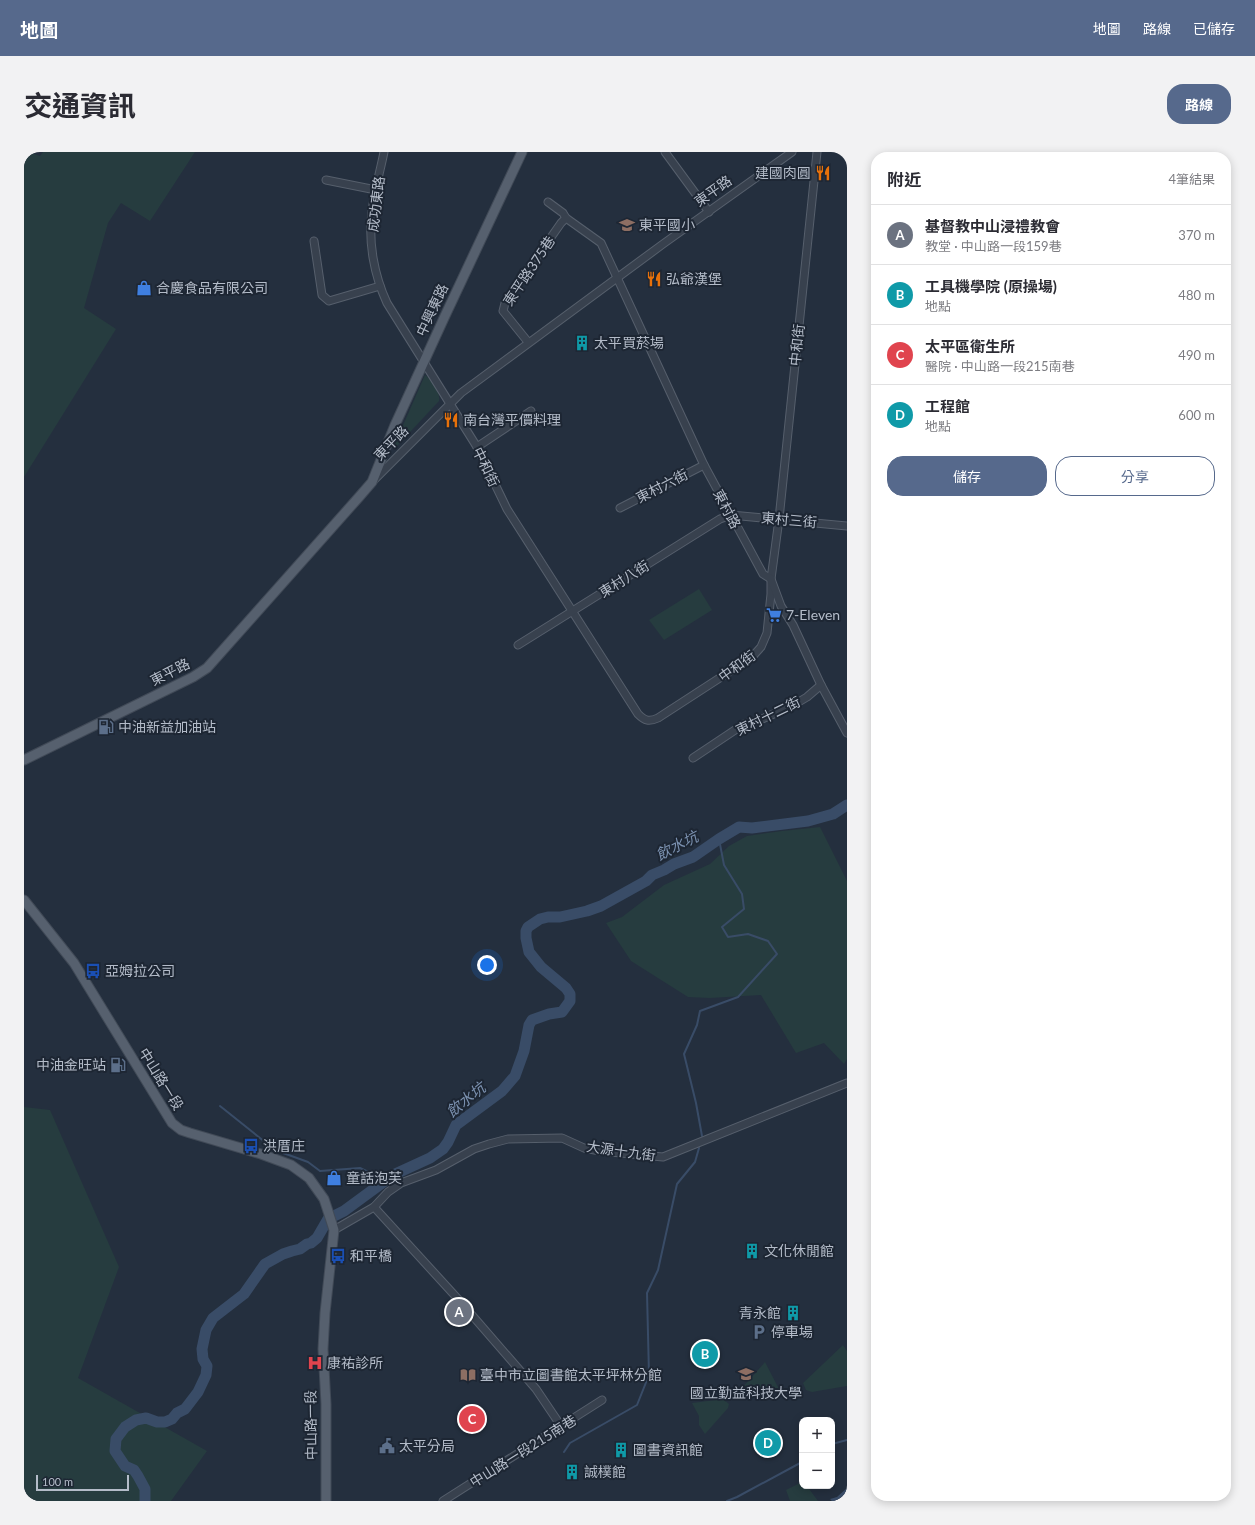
<!DOCTYPE html>
<html lang="zh-TW">
<head>
<meta charset="utf-8">
<style>
  :root { --surface:#fff; --page:#f2f2f3; --text:#2b2b33; --muted:#7c7c81; --line:#e1e1e2; --accent:#56698c }
  body { margin:0; font-family:Lato,"Noto Sans TC",sans-serif; background:var(--page); color:var(--text) }
  .controls { position:absolute; right:12px; bottom:12px; display:grid; overflow:hidden; border-radius:8px; box-shadow:0 2px 10px #0003 }
  .controls button { width:36px; height:36px; display:grid; place-items:center; padding:0; border:0; border-bottom:1px solid var(--line); background:var(--surface); color:var(--text); font:20px sans-serif }
  .scale { position:absolute; left:12px; bottom:10px; width:93px; box-sizing:border-box; padding-left:4px; border:2px solid #b4bcc9; border-top:0; font-size:11px; line-height:14px; white-space:nowrap; color:#b4bcc9; -webkit-text-stroke:3px #1d2633; paint-order:stroke }
  .you { position:absolute; left:463px; top:813px; width:14px; height:14px; margin:-10px; border:3px solid #fff; border-radius:50%; background:#1a73e8; box-shadow:0 0 0 6px #1a73e833 }
  .badge { display:grid; place-items:center; width:26px; height:26px; border-radius:50%; background:var(--accent); color:#fff; font-size:13px; font-weight:700 }
  .pin { position:absolute; translate:-50% -50%; border:2px solid #fff; box-shadow:0 1px 4px #0006 }
  .list { margin:0; padding:0; list-style:none }
  h2 { display:flex; justify-content:space-between; align-items:center; height:52px; margin:0; padding:0 16px; font-size:17px }
  h2 small { font-size:13px; font-weight:400; color:var(--muted) }
  .list li { display:grid; grid-template-columns:26px 1fr auto; gap:12px; align-items:center; box-sizing:border-box; height:60px; padding:0 16px; border-top:1px solid var(--line) }
  .list b { display:block; font-size:15px; white-space:nowrap }
  .list p { margin:0; font-size:13px; white-space:nowrap; color:var(--muted) }
  .list em { font-size:13px; font-style:normal; color:var(--muted) }
  .actions { display:flex; gap:8px; padding:12px 16px }
  .actions a { flex:1; padding:9px 0; border:1px solid var(--accent); border-radius:16px; text-align:center; font-size:14px; color:var(--accent) }
  .actions .main { background:var(--accent); color:#fff }
  .map { position:relative; flex:none; width:823px; height:1349px; overflow:hidden; border-radius:16px }
  header { display:flex; align-items:center; gap:24px; box-sizing:border-box; height:56px; padding:0 20px; background:var(--accent); color:#fff }
  header strong { font-size:19px }
  nav { display:flex; gap:22px; margin-inline-start:auto; font-size:14px }
  .intro { display:flex; align-items:center; justify-content:space-between; box-sizing:border-box; height:96px; padding:0 24px }
  h1 { margin:0; font-size:28px }
  .button { padding:10px 18px; border-radius:16px; background:var(--accent); color:#fff; font-size:14px; font-weight:700 }
  main { display:flex; gap:24px; padding:0 24px }
  aside { flex:1; background:var(--surface); border-radius:16px; box-shadow:0 2px 10px #0003 }
  .map>svg:first-child { display:block }
  .green { fill:#263c3f }
  .water { fill:#394c67 }
  .lines { fill:none; stroke-linecap:round; stroke-linejoin:round }
  .stream { stroke:#394c67; stroke-width:2 }
  .river { stroke:#394c67; stroke-width:11 }
  .minor-casing { stroke:#565f6c; stroke-width:9 }
  .major-casing { stroke:#414a57; stroke-width:11 }
  .minor { stroke:#38414e; stroke-width:7 }
  .major { stroke:#56606e; stroke-width:9 }
  .labels { text-anchor:middle; stroke-width:4; stroke-linejoin:round; paint-order:stroke }
  .poi-label { font-size:14px; fill:#b4bcc9; stroke:#1d2633; text-anchor:start }
  .street-label { font-size:14px; fill:#b4bcc9; stroke:#1d2633 }
  .water-label { font-size:15px; font-style:italic; fill:#7c92b1; stroke:#1d2633 }
</style>
</head>
<body>
<header>
<strong>地圖</strong>
<nav><a>地圖</a><a>路線</a><a>已儲存</a></nav>
</header>
<div class="intro"><h1>交通資訊</h1><a class="button">路線</a></div>
<main>
<div class="map">
<svg width="823" height="1349" viewBox="0 0 823 1349">
  <rect width="100%" height="100%" fill="#242f3e"/>
  <g class="green">
    <polygon points="0,0 5,0 16,4 19,0 171,0 126,69 97,51 84,71 60,156 92,177 0,325"/>
    <path d="M401 223C407 227 417 242 415 249L373 294H370Z"/>
    <polygon points="675,437 688,458 640,488 625,468"/>
    <polygon points="796,675 823,729 823,907 820,912 800,891 772,901 737,843 686,846 664,845 607,809 582,771 598,765 640,733 686,712 705,694 723,684 758,679"/>
    <polygon points="0,955 26,958 95,1115 54,1226 183,1299 147,1349 0,1349"/>
    <polygon points="819,1193 823,1199 823,1234 788,1240 782,1238 779,1231"/>
    <polygon points="741,1210 756,1239 722,1244 718,1241 718,1236"/>
    <polygon points="699,1247 705,1252 704,1256 681,1282 675,1273 675,1264 668,1251"/>
    <polygon points="778,1330 778,1334 783,1334 794,1349 766,1349 762,1338"/>
  </g>
  <polygon class="water" points="823,1336 823,1349 808,1349 806,1347 813,1345"/>
  <g class="lines">
    <g class="stream">
      <polyline points="196,954 251,998 284,1010 296,1019 336,1016 361,1028"/>
      <polyline points="678,984 672,951 660,902 673,873 676,859 714,845 753,802 744,789 724,782 704,785 698,775 720,757 718,742 700,713 695,687"/>
      <polyline points="808,1292 823,1288"/>
      <polyline points="540,1300 546,1291 613,1253 625,1223 623,1141 634,1118 653,1032 671,1010 675,996"/>
      <polyline points="703,1349 713,1345 778,1310"/>
    </g>
    <polyline class="river" points="121,1349 121,1337 114,1324 110,1318 101,1314 91,1299 92,1287 101,1275 112,1268 122,1266 133,1270 141,1270 148,1267 153,1261 161,1257 174,1240 182,1223 183,1214 179,1207 178,1197 182,1178 189,1166 220,1142 241,1112 259,1102 268,1099 276,1097 283,1092 287,1091 293,1086 304,1067 320,1059 369,1023 406,1006 419,997 424,990 432,973 478,939 491,924 500,899 505,873 508,868 525,862 538,860 546,849 546,842 542,836 517,815 505,800 502,786 502,779 504,775 516,767 524,765 536,765 563,759 577,754 622,729 628,723 640,718 650,712 669,705 695,687 715,675 728,676 784,669 809,662 823,653"/>
    <defs>
      <g id="minor">
        <path d="M360 0C356 20 350 40 348 60 344 90 350 123 363 151L453 295 483 357 614 562C621 569 625 570 634 566L728 505 737 495 743 481 747 442V427L755 367 793 0"/>
        <polyline points="641,0 685,60"/>
        <polyline points="302,28 352,38"/>
        <polyline points="524,50 539,61 542,66 577,91 680,313 739,422 747,427 757,454 769,473 797,533 823,581"/>
        <polyline points="290,89 298,143 305,149 356,134"/>
        <polyline points="504,190 479,159 481,151 537,71 542,66"/>
        <polyline points="453,295 507,259"/>
        <polyline points="350,328 437,241 639,92 768,0"/>
        <polyline points="596,356 680,313"/>
        <polyline points="494,493 648,397 696,367 707,363 823,374"/>
        <polyline points="669,606 720,572 738,567 768,554 783,545 797,533"/>
        <polyline points="350,1055 434,1147 512,1237 537,1274"/>
        <polyline points="310,1078 350,1055 364,1040 377,1031 412,1018 450,997 465,992 484,987 538,986 560,996 576,999 639,1005 823,931"/>
        <polyline points="419,1349 578,1248"/>
      </g>
      <g id="major">
        <polyline points="0,608 169,525 183,516 335,345 348,330 371,273 420,166 498,0"/>
        <polyline points="0,748 50,811 148,971 157,978 166,981 237,1002 267,1013 285,1026 300,1047 302,1053 310,1078 301,1161 299,1197 302,1252 302,1349"/>
      </g>
    </defs>
    <use href="#minor" class="minor-casing"/>
    <use href="#major" class="major-casing"/>
    <use href="#minor" class="minor"/>
    <use href="#major" class="major"/>
  </g>
  <defs>
    <symbol id="restaurant-bare" viewBox="-9 -9 18 18"><path d="M-5-6h1v4h1v-4h1v4h1v-4h1v5L-1.5 .5V6h-2V.5L-5-1ZM5-6V6H3V1.5H1.5Q1.5-4 5-6Z" fill="#e8710a" stroke="#1d2633" stroke-width="2.5" paint-order="stroke"/></symbol>
    <symbol id="school-bare" viewBox="-9 -9 18 18"><path d="M0-5L7-2L0 1L-7-2ZM-4 1L0 2.5L4 1V4Q0 6-4 4Z" fill="#8d6e63" stroke="#1d2633" stroke-width="2.5" paint-order="stroke"/></symbol>
    <symbol id="shop-bare" viewBox="-9 -9 18 18"><path d="M-5-2.5h2.3a2.7 3.5 0 0 1 5.4 0H5L5.5 6h-11ZM-1.5-2.5h3a1.5 2.3 0 0 0-3 0Z" fill="#3f7fe0" stroke="#1d2633" stroke-width="2.5" paint-order="stroke"/></symbol>
    <symbol id="building-bare" viewBox="-9 -9 18 18"><path d="M-4-6H4V6H1V3H-1V6H-4ZM-2.5-4.3h1.7v1.8h-1.7ZM.8-4.3h1.7v1.8H.8ZM-2.5-1h1.7V.8h-1.7ZM.8-1h1.7V.8H.8Z" fill="#0f9aa8" stroke="#1d2633" stroke-width="2.5" paint-order="stroke"/></symbol>
    <symbol id="supermarket-bare" viewBox="-9 -9 18 18"><path d="M-6-5.5h2.5l.6 2H6L4.5 2H-2.5L-4.4-4H-6ZM-1.5 3.2a1.3 1.3 0 1 0 .1 0ZM3 3.2a1.3 1.3 0 1 0 .1 0Z" fill="#3f7fe0" stroke="#1d2633" stroke-width="2.5" paint-order="stroke"/></symbol>
    <symbol id="fuel-bare" viewBox="-9 -9 18 18"><path d="M-5.5-6h7V0h2V4h1.3V-2.5L3-4.5l.8-.8L6-3V5H2.5V1h-1V6h-7ZM-4.2-4.7v3.2H.2V-4.7Z" fill="#5c6f8a" stroke="#1d2633" stroke-width="2.5" paint-order="stroke"/></symbol>
    <symbol id="bus-bare" viewBox="-9 -9 18 18"><path d="M-5-6H5V4H4V6H2V4H-2V6H-4V4H-5ZM-3.5-4V0h7V-4ZM-3.5 1.2v1.5H-2V1.2ZM2 1.2v1.5H3.5V1.2Z" fill="#1a4fb4" stroke="#1d2633" stroke-width="2.5" paint-order="stroke"/></symbol>
    <symbol id="parking-bare" viewBox="-9 -9 18 18"><path d="M-3.5-5.5H1a3.5 3.5 0 0 1 0 7H-1V5.5H-3.5ZM-1-3.4V-.6H.8a1.4 1.4 0 0 0 0-2.8Z" fill="#5c6f8a" stroke="#1d2633" stroke-width="2.5" paint-order="stroke"/></symbol>
    <symbol id="hospital-bare" viewBox="-9 -9 18 18"><path d="M-5-5h3v3.5h4V-5h3V5h-3V1.5h-4V5h-3Z" fill="#e0444e" stroke="#1d2633" stroke-width="2.5" paint-order="stroke"/></symbol>
    <symbol id="university-bare" viewBox="-9 -9 18 18"><path d="M0-5L7-2L0 1L-7-2ZM-4 1L0 2.5L4 1V4Q0 6-4 4Z" fill="#8d6e63" stroke="#1d2633" stroke-width="2.5" paint-order="stroke"/></symbol>
    <symbol id="library-bare" viewBox="-9 -9 18 18"><path d="M-6-4Q-3-5.5-.7-3.5V5Q-3 3-6 4ZM6-4Q3-5.5 .7-3.5V5Q3 3 6 4Z" fill="#8d6e63" stroke="#1d2633" stroke-width="2.5" paint-order="stroke"/></symbol>
    <symbol id="civic-bare" viewBox="-9 -9 18 18"><path d="M-.6-6.5H3V-4.5H.6V-3L4-1V1h2V6H-6V1h2V-1L-.6-3ZM-1.2 2.5V6h2.4V2.5Z" fill="#5c6f8a" stroke="#1d2633" stroke-width="2.5" paint-order="stroke"/></symbol>
  </defs>
  <g fill-rule="evenodd">
    <use href="#restaurant-bare" x="788" y="10" width="22" height="22"/>
    <use href="#school-bare" x="592" y="62" width="22" height="22"/>
    <use href="#restaurant-bare" x="619" y="116" width="22" height="22"/>
    <use href="#shop-bare" x="109" y="125" width="22" height="22"/>
    <use href="#building-bare" x="547" y="180" width="22" height="22"/>
    <use href="#restaurant-bare" x="416" y="257" width="22" height="22"/>
    <use href="#supermarket-bare" x="739" y="452" width="22" height="22"/>
    <use href="#fuel-bare" x="71" y="564" width="22" height="22"/>
    <use href="#bus-bare" x="58" y="808" width="22" height="22"/>
    <use href="#fuel-bare" x="83" y="902" width="22" height="22"/>
    <use href="#bus-bare" x="216" y="983" width="22" height="22"/>
    <use href="#shop-bare" x="299" y="1015" width="22" height="22"/>
    <use href="#building-bare" x="717" y="1088" width="22" height="22"/>
    <use href="#bus-bare" x="303" y="1093" width="22" height="22"/>
    <use href="#building-bare" x="758" y="1150" width="22" height="22"/>
    <use href="#parking-bare" x="724" y="1169" width="22" height="22"/>
    <use href="#hospital-bare" x="280" y="1200" width="22" height="22"/>
    <use href="#university-bare" x="711" y="1211" width="22" height="22"/>
    <use href="#library-bare" x="433" y="1212" width="22" height="22"/>
    <use href="#civic-bare" x="352" y="1283" width="22" height="22"/>
    <use href="#building-bare" x="586" y="1287" width="22" height="22"/>
    <use href="#building-bare" x="537" y="1309" width="22" height="22"/>
  </g>
  <g class="labels">
    <g class="poi-label">
      <text x="787" y="26" text-anchor="end">建國肉圓</text>
      <text x="615" y="78">東平國小</text>
      <text x="642" y="132">弘爺漢堡</text>
      <text x="132" y="141">合慶食品有限公司</text>
      <text x="570" y="196">太平買菸場</text>
      <text x="439" y="273">南台灣平價料理</text>
      <text x="762" y="468">7-Eleven</text>
      <text x="94" y="580">中油新益加油站</text>
      <text x="81" y="824">亞姆拉公司</text>
      <text x="82" y="918" text-anchor="end">中油金旺站</text>
      <text x="239" y="999">洪厝庄</text>
      <text x="322" y="1031">童話泡芙</text>
      <text x="740" y="1104">文化休閒館</text>
      <text x="326" y="1109">和平橋</text>
      <text x="757" y="1166" text-anchor="end">青永館</text>
      <text x="747" y="1185">停車場</text>
      <text x="303" y="1216">康祐診所</text>
      <text x="456" y="1228">臺中市立圖書館太平坪林分館</text>
      <text x="722" y="1246" text-anchor="middle">國立勤益科技大學</text>
      <text x="375" y="1299">太平分局</text>
      <text x="609" y="1303">圖書資訊館</text>
      <text x="560" y="1325">誠樸館</text>
    </g>
    <g class="street-label">
      <text transform="translate(689 39) rotate(-35)" y="5">東平路</text>
      <text transform="translate(352 52) rotate(-83)" y="5">成功東路</text>
      <text transform="translate(505 119) rotate(-56)" y="5">東平路375巷</text>
      <text transform="translate(408 158) rotate(-65)" y="5">中興東路</text>
      <text transform="translate(773 193) rotate(-84)" y="5">中和街</text>
      <text transform="translate(367 291) rotate(-46)" y="5">東平路</text>
      <text transform="translate(462 315) rotate(64)" y="5">中和街</text>
      <text transform="translate(638 334) rotate(-27)" y="5">東村六街</text>
      <text transform="translate(703 357) rotate(62)" y="5">東村路</text>
      <text transform="translate(765 368) rotate(5)" y="5">東村三街</text>
      <text transform="translate(600 427) rotate(-32)" y="5">東村八街</text>
      <text transform="translate(713 514) rotate(-36)" y="5">中和街</text>
      <text transform="translate(146 520) rotate(-27)" y="5">東平路</text>
      <text transform="translate(744 564) rotate(-26)" y="5">東村十二街</text>
      <text transform="translate(137 927) rotate(58)" y="5">中山路一段</text>
      <text transform="translate(597 999) rotate(8)" y="5">大源十九街</text>
      <text transform="translate(287 1273) rotate(-91)" y="5">中山路一段</text>
      <text transform="translate(499 1299) rotate(-32)" y="5">中山路一段215南巷</text>
    </g>
    <g class="water-label">
      <text transform="translate(653 694) rotate(-27)" y="5">飲水坑</text>
      <text transform="translate(442 948) rotate(-39)" y="5">飲水坑</text>
    </g>
  </g>
</svg>
<div class="controls">
<button>+</button>
<button>−</button>
</div>
<div class="scale">100 m</div>
<div class="you"></div>
<div class="pin badge" style="left:435px;top:1160px;background:#6b7280">A</div>
<div class="pin badge" style="left:681px;top:1202px;background:#0f9aa8">B</div>
<div class="pin badge" style="left:448px;top:1267px;background:#e0444e">C</div>
<div class="pin badge" style="left:744px;top:1291px;background:#0f9aa8">D</div>
</div>
<aside>
<h2>附近<small>4筆結果</small></h2>
<ul class="list">
<li><span class="badge" style="background:#6b7280">A</span><div><b>基督教中山浸禮教會</b><p>教堂 · 中山路一段159巷</p></div><em>370 m</em></li>
<li><span class="badge" style="background:#0f9aa8">B</span><div><b>工具機學院 (原操場)</b><p>地點</p></div><em>480 m</em></li>
<li><span class="badge" style="background:#e0444e">C</span><div><b>太平區衛生所</b><p>醫院 · 中山路一段215南巷</p></div><em>490 m</em></li>
<li><span class="badge" style="background:#0f9aa8">D</span><div><b>工程館</b><p>地點</p></div><em>600 m</em></li>
</ul>
<div class="actions"><a class="main">儲存</a><a>分享</a></div>
</aside>
</main>
</body>
</html>
